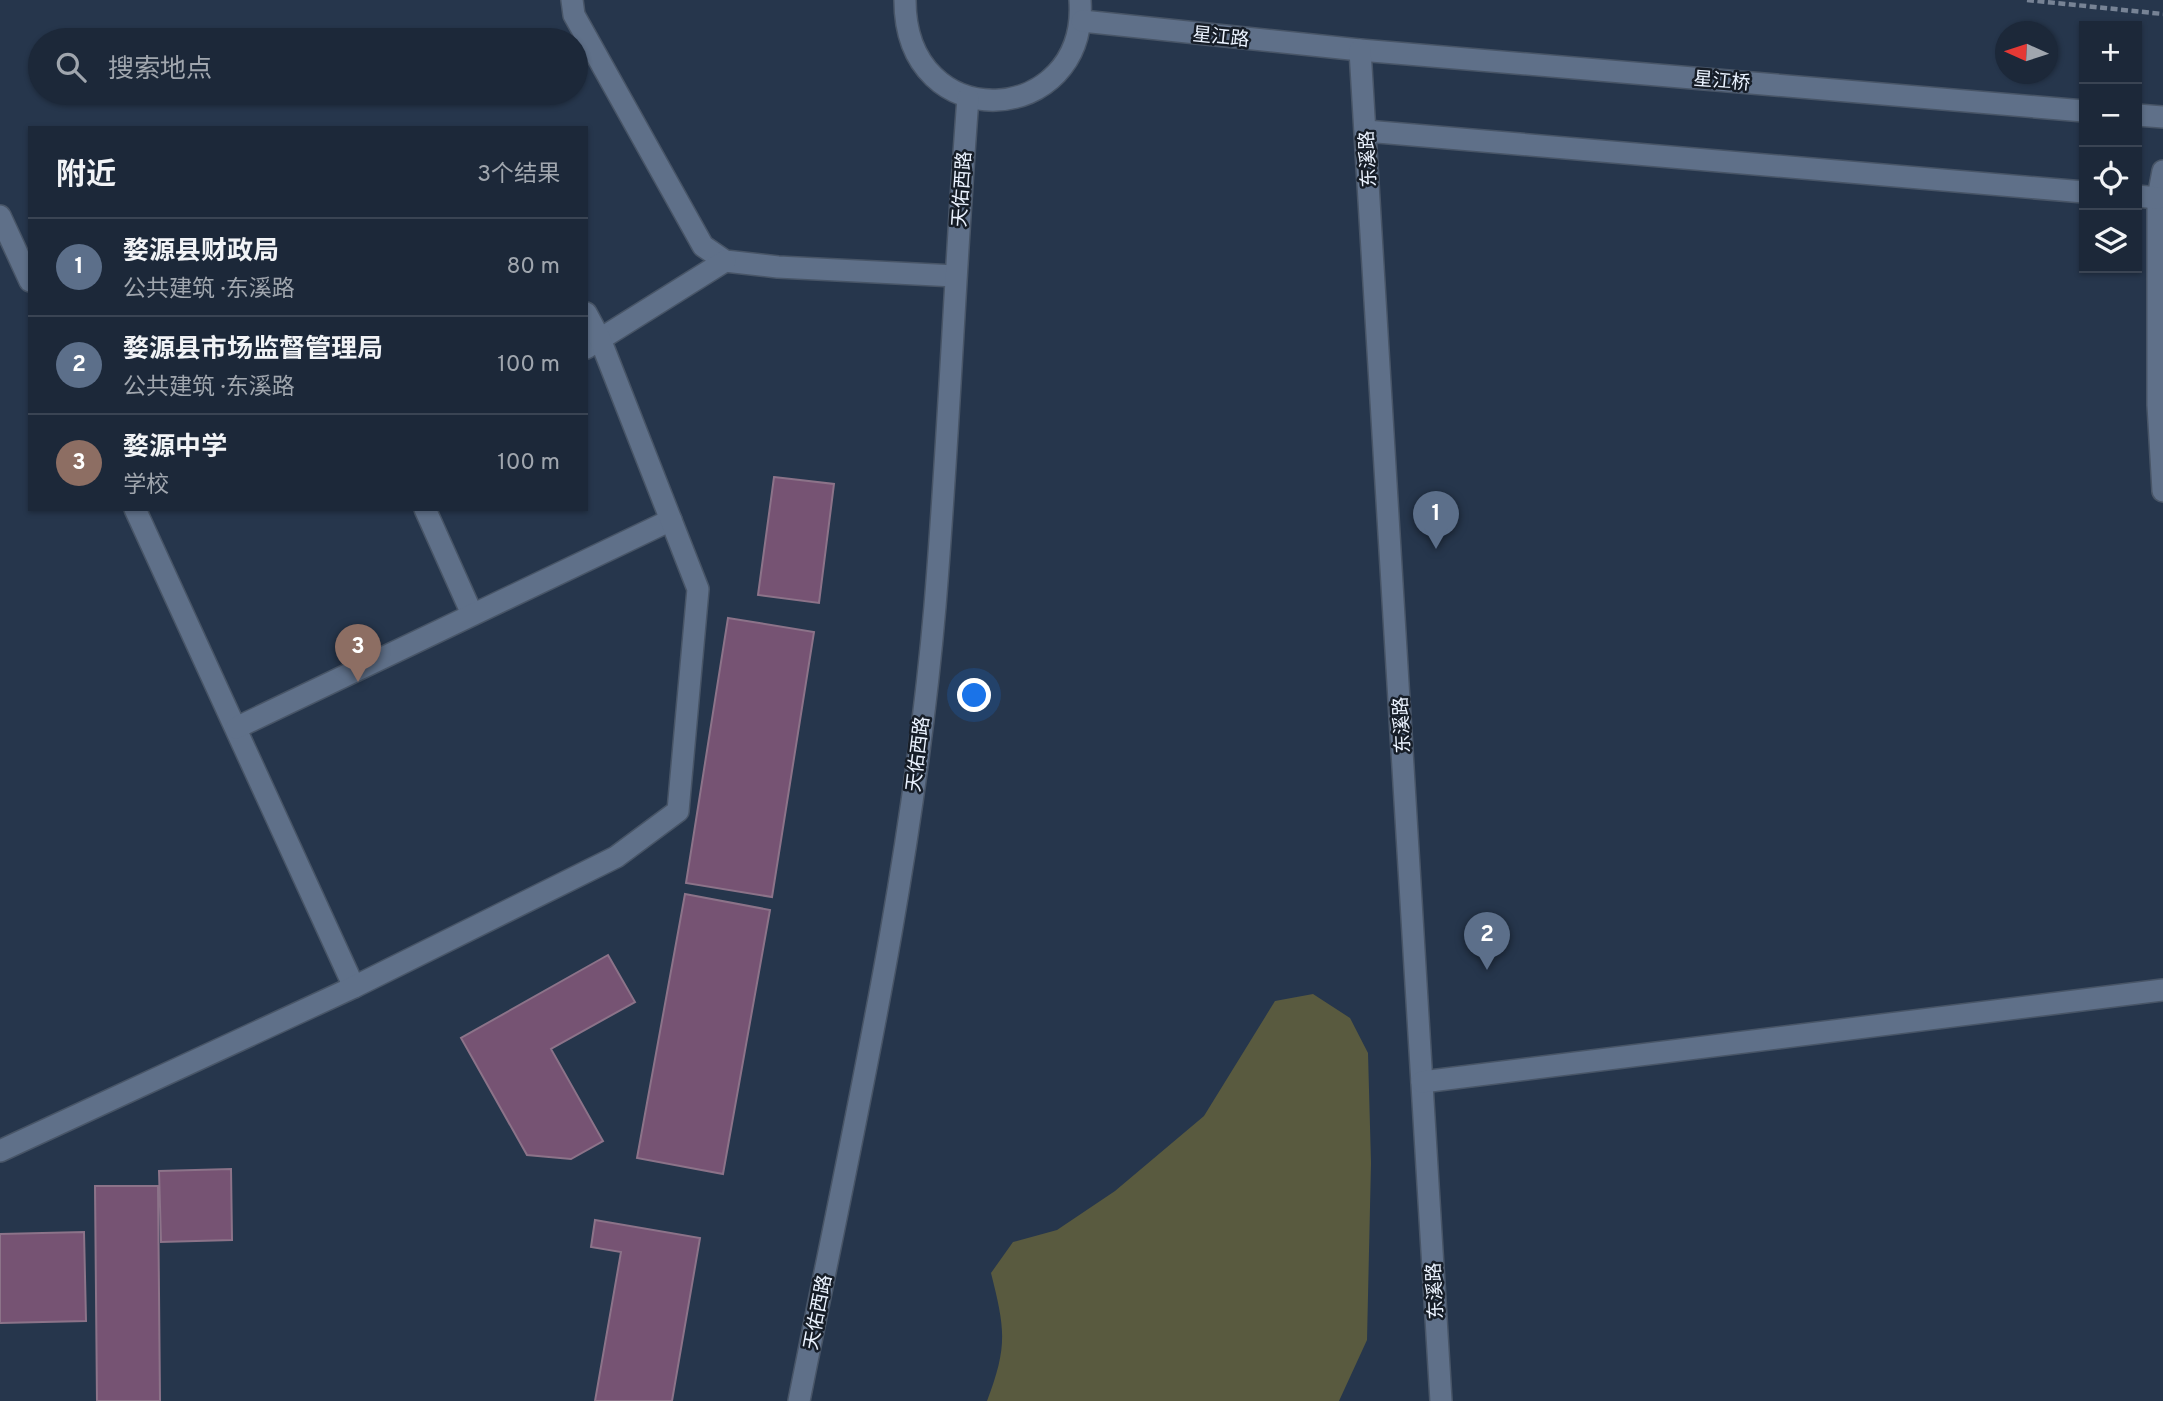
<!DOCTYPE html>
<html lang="zh">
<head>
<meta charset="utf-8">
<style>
  :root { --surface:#1c2839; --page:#293444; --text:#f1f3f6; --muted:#a0a6ae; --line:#3a4453; --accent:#d93025 }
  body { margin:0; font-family:Overpass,"Noto Sans SC",sans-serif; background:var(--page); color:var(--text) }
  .controls { position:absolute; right:21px; top:21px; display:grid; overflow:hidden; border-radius:0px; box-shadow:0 2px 5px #0004 }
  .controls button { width:63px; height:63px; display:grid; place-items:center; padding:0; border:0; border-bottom:2px solid var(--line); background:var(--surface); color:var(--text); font:35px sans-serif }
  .compass { position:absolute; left:1995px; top:21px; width:63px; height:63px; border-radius:50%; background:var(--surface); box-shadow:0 2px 5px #0004; rotate:273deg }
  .you { position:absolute; left:975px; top:696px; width:24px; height:24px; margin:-18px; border:5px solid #fff; border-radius:50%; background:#1a73e8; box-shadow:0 0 0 10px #1a73e833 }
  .badge { display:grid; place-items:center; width:46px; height:46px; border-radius:50%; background:var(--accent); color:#fff; font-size:23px; font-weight:700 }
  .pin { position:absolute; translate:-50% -58px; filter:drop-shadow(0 2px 4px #0008) }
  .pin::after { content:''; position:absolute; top:37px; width:24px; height:21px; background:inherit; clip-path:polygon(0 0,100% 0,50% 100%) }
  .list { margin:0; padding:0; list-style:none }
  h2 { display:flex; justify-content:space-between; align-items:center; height:91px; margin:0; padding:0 28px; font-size:30px }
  h2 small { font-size:23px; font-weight:400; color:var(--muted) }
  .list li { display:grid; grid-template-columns:46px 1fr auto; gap:21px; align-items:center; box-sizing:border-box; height:98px; padding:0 28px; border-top:2px solid var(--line) }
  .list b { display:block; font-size:26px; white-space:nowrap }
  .list p { margin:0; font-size:23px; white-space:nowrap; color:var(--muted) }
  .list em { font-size:23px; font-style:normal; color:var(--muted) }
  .icon { flex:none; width:38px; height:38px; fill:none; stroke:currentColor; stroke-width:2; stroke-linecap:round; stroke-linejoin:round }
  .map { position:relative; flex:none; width:2163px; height:1401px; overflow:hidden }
  .search { position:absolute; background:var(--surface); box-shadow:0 2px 5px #0004; left:28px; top:28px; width:560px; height:77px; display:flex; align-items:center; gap:18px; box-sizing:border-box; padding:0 24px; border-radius:38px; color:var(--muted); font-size:26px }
  .panel { position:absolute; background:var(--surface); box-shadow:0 2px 5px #0004; left:28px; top:126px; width:560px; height:385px; border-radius:0px }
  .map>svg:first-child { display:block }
  .green { fill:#595a3f }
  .building { fill:#765373; stroke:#8c7389; stroke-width:2 }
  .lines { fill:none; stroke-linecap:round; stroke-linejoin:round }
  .minor-casing { stroke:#485567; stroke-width:24 }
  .path { stroke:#778395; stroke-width:4.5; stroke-dasharray:7 3.5; stroke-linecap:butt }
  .minor { stroke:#5f7089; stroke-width:21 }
  .labels { text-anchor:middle; stroke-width:5; stroke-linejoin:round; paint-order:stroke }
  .street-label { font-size:19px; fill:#ebf3ff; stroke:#161d27 }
</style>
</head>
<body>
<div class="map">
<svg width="2163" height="1401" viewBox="0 0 2163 1401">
  <rect width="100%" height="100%" fill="#26364c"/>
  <path class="green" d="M1313 994 1350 1018 1368 1053 1371 1163 1367 1340 1339 1401H987C1008 1346 1005 1329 991 1273L1013 1242 1057 1230 1115 1191 1204 1116 1275 1001Z"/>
  <g class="building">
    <polygon points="774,477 834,484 819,603 758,595"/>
    <polygon points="728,618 814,632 772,897 686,883"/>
    <polygon points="685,894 770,910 723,1174 637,1158"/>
    <polygon points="608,955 635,1002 551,1049 603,1141 571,1159 527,1155 461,1038"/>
    <polygon points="231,1169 232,1240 161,1242 159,1171"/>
    <polygon points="95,1186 158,1186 160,1401 97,1401"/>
    <polygon points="595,1220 700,1238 672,1401 595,1401 621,1252 591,1247"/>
    <polygon points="84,1232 86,1321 0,1323 0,1234"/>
  </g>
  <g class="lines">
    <defs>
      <g id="minor">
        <polyline points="572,0 574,15 703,246 725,261 778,267 955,276"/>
        <path d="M905 0C905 139 1089 128 1080 0"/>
        <polyline points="1082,21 1360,50 2084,111"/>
        <polyline points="1360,50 1441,1401"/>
        <polyline points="2137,115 2163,117"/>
        <polyline points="1366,131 2084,192"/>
        <polyline points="2163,171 2158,198 2158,405 2163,491"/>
        <polyline points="2137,196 2158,198"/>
        <polyline points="0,216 30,281"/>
        <polyline points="586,348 725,261"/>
        <polyline points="135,509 354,987"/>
        <polyline points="425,509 472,614"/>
        <polyline points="236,728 671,520"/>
        <polyline points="1422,1082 2163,990"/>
        <polyline points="0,1151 354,987 616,857 678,811 698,589 600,339 586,313"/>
        <path d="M799 1401C851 1138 912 874 935 606 949 437 955 267 968 98"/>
      </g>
    </defs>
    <use href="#minor" class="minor-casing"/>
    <polyline class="path" points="2027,0 2163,14"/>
    <use href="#minor" class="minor"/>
  </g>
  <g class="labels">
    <g class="street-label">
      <text transform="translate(1221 36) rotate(6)" y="7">星江路</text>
      <text transform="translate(1722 80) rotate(5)" y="7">星江桥</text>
      <text transform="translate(1367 159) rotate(-93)" y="7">东溪路</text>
      <text transform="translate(961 189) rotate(-86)" y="7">天佑西路</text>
      <text transform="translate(1401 725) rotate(-93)" y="7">东溪路</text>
      <text transform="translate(917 754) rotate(-83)" y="7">天佑西路</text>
      <text transform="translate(1434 1291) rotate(-93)" y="7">东溪路</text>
      <text transform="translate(817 1312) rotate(-79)" y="7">天佑西路</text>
    </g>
  </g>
</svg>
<div class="controls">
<button>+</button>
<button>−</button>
<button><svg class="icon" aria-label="locate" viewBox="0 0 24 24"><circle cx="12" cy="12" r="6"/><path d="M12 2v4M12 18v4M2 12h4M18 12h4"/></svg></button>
<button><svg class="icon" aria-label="layers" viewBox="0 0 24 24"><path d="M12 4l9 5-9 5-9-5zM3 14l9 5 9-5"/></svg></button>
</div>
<svg class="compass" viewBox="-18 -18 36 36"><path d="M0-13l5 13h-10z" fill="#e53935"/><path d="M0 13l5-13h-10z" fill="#a0a6ae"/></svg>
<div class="you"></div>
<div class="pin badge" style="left:1436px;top:549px;background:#5c6f8a">1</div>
<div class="pin badge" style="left:1487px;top:970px;background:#5c6f8a">2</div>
<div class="pin badge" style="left:358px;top:682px;background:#8d6e63">3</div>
<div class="search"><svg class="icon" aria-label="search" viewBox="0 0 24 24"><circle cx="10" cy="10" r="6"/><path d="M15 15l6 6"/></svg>搜索地点</div>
<section class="panel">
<h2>附近<small>3个结果</small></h2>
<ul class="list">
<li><span class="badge" style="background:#5c6f8a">1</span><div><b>婺源县财政局</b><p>公共建筑 · 东溪路</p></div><em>80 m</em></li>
<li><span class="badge" style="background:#5c6f8a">2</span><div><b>婺源县市场监督管理局</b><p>公共建筑 · 东溪路</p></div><em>100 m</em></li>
<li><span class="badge" style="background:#8d6e63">3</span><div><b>婺源中学</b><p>学校</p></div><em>100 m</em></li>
</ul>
</section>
</div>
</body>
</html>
